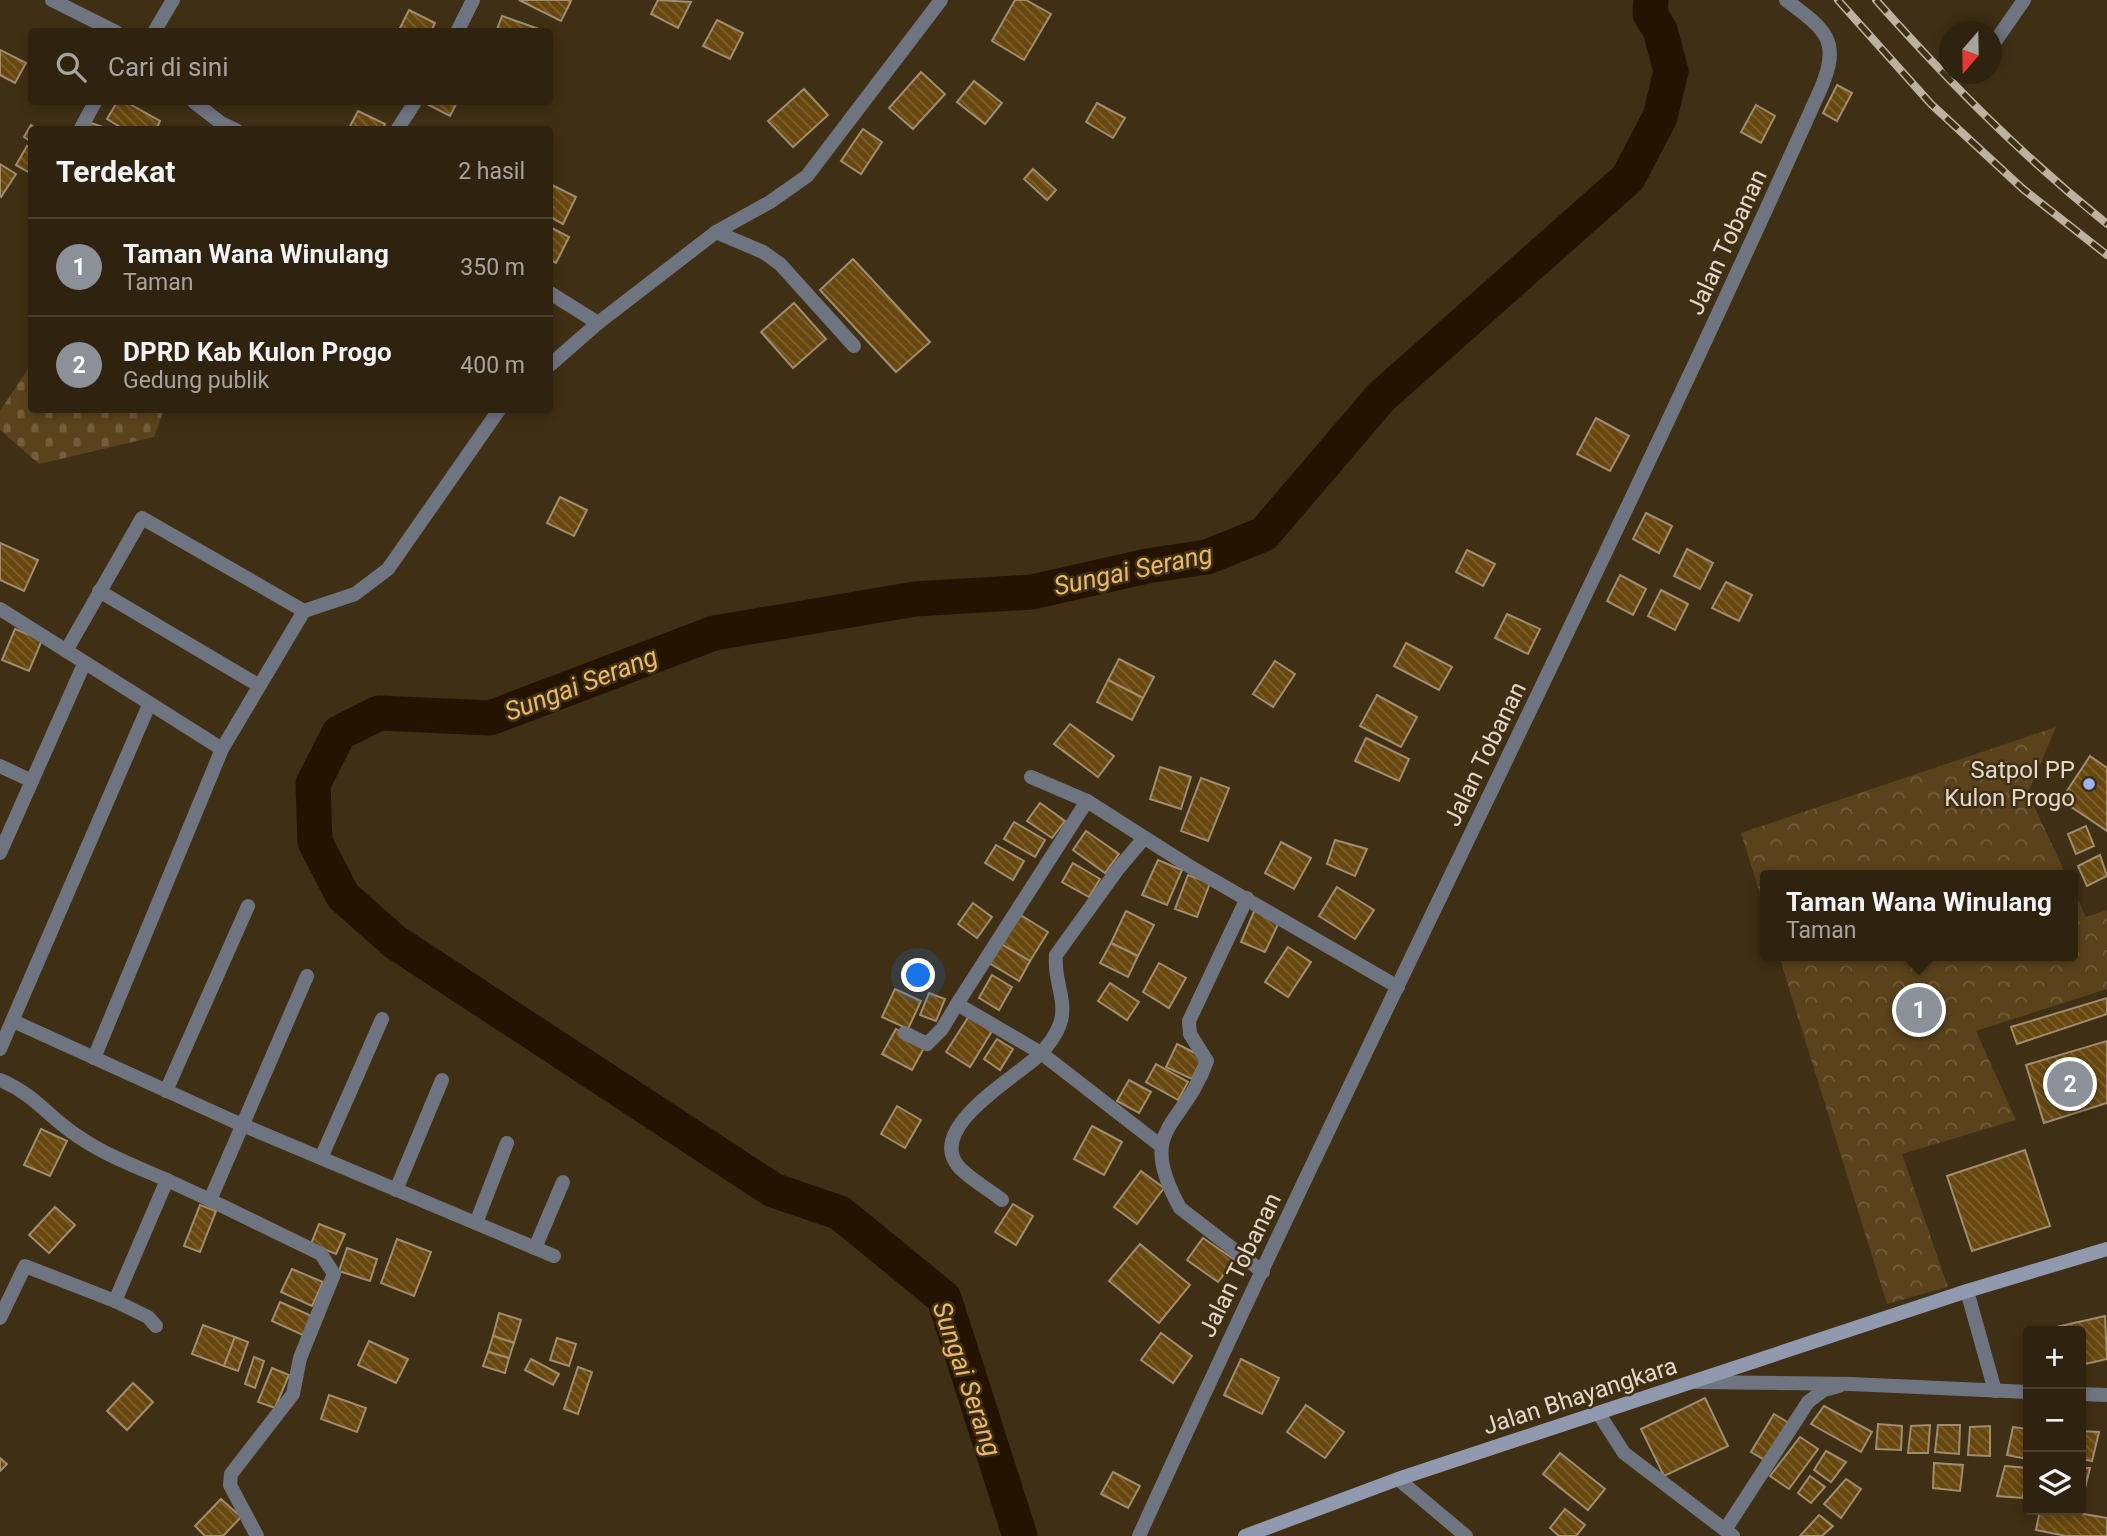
<!DOCTYPE html>
<html lang="id">
<head>
<meta charset="utf-8">
<style>
  :root { --surface:#2f230f; --page:#3b2f1d; --text:#f1f3f6; --muted:#a7a49e; --line:#4a402f; --accent:#8c9099 }
  body { margin:0; font-family:Roboto,sans-serif; background:var(--page); color:var(--text) }
  .controls { position:absolute; right:21px; bottom:21px; display:grid; overflow:hidden; border-radius:7px; box-shadow:0 4px 10px #0003 }
  .controls button { width:63px; height:63px; display:grid; place-items:center; padding:0; border:0; border-bottom:2px solid var(--line); background:var(--surface); color:var(--text); font:35px sans-serif }
  .compass { position:absolute; left:1939px; top:21px; width:63px; height:63px; border-radius:50%; background:var(--surface); box-shadow:0 4px 10px #0003; rotate:200deg }
  .you { position:absolute; left:919px; top:976px; width:24px; height:24px; margin:-18px; border:5px solid #fff; border-radius:50%; background:#1a73e8; box-shadow:0 0 0 10px #1a73e833 }
  .badge { display:grid; place-items:center; width:46px; height:46px; border-radius:50%; background:var(--accent); color:#fff; font-size:23px; font-weight:700 }
  .pin { position:absolute; translate:-50% -50%; border:4px solid #fff; box-shadow:0 2px 7px #0006 }
  .popup { position:absolute; left:1760px; top:870px; width:318px; height:91px; box-sizing:border-box; display:grid; place-content:center; border-radius:7px; background:var(--surface); filter:drop-shadow(0 2px 5px #0005); font-size:23px; white-space:nowrap; color:var(--muted) }
  .popup b { font-size:26px; color:var(--text) }
  .popup::after { content:''; position:absolute; left:50%; top:100%; margin-left:-14px; border:14px solid transparent; border-top-color:var(--surface) }
  .list { margin:0; padding:0; list-style:none }
  h2 { display:flex; justify-content:space-between; align-items:center; height:91px; margin:0; padding:0 28px; font-size:30px }
  h2 small { font-size:23px; font-weight:400; color:var(--muted) }
  .list li { display:grid; grid-template-columns:46px 1fr auto; gap:21px; align-items:center; box-sizing:border-box; height:98px; padding:0 28px; border-top:2px solid var(--line) }
  .list b { display:block; font-size:26px; white-space:nowrap }
  .list p { margin:0; font-size:23px; white-space:nowrap; color:var(--muted) }
  .list em { font-size:23px; font-style:normal; color:var(--muted) }
  .icon { flex:none; width:38px; height:38px; fill:none; stroke:currentColor; stroke-width:2; stroke-linecap:round; stroke-linejoin:round }
  .map { position:relative; flex:none; width:2107px; height:1536px; overflow:hidden }
  .search { position:absolute; background:var(--surface); box-shadow:0 4px 10px #0003; left:28px; top:28px; width:525px; height:77px; display:flex; align-items:center; gap:18px; box-sizing:border-box; padding:0 24px; border-radius:7px; color:var(--muted); font-size:26px }
  .panel { position:absolute; background:var(--surface); box-shadow:0 4px 10px #0003; left:28px; top:126px; width:525px; height:287px; border-radius:7px }
  .map>svg:first-child { display:block }
  .cemetery { fill:url(#cemetery-stones) }
  .park { fill:url(#park-crowns) }
  .lines { fill:none; stroke-linecap:round; stroke-linejoin:round }
  .river { stroke:#231300; stroke-width:35 }
  .building { fill:url(#building-back-hatch); stroke:#a08c6f; stroke-width:2 }
  .minor { stroke:#6f7481; stroke-width:14 }
  .tertiary { stroke:#6f7481; stroke-width:14 }
  .secondary { stroke:#9199ae; stroke-width:14 }
  .rail-casing { stroke:#bdb1a0; stroke-width:8 }
  .rail { stroke:#3f2f14; stroke-width:5; stroke-dasharray:16; stroke-linecap:butt }
  .poi-dot { fill:#9cb4fd; stroke:#3f2f14; stroke-width:2.5 }
  .labels { text-anchor:middle; stroke-width:5; stroke-linejoin:round; paint-order:stroke }
  .street-label { font-size:24px; fill:#e3d8c9; stroke:#3f2f14 }
  .poi-label { font-size:24px; fill:#e3d8c9; stroke:#3f2f14; text-anchor:end }
  .water-label { font-size:26px; font-style:italic; fill:#eab86b; stroke:#3f2f14 }
</style>
</head>
<body>
<div class="map">
<svg width="2107" height="1536" viewBox="0 0 2107 1536">
  <defs>
    <pattern id="cemetery-stones" width="16" height="16" patternUnits="userSpaceOnUse" patternTransform="scale(1.75)"><rect width="16" height="16" fill="#5a421c"/><path d="M2 7V4a2 2 0 0 1 4 0v3zM10 15v-3a2 2 0 0 1 4 0v3z" fill="#725d3c"/></pattern>
    <pattern id="park-crowns" width="20" height="18" patternUnits="userSpaceOnUse" patternTransform="scale(1.75)"><rect width="20" height="18" fill="#5a421c"/><path d="M2 6a3 3 0 1 1 6 0M12 15a3 3 0 1 1 6 0" fill="none" stroke="#725d3c"/></pattern>
    <pattern id="building-back-hatch" width="6" height="6" patternUnits="userSpaceOnUse" patternTransform="scale(1.75)"><rect width="6" height="6" fill="#67470e"/><path d="M-1 5l2 2M0 0l6 6M5-1l2 2" fill="none" stroke="#7d6130"/></pattern>
  </defs>
  <rect width="100%" height="100%" fill="#3f2f14"/>
  <polygon class="cemetery" points="31,364 32,410 164,410 154,437 39,464 0,430 0,411"/>
  <g class="park">
    <polygon points="2056,727 2028,793 2066,875 1765,875 1765,910 1741,833"/>
    <polygon points="2073,889 2086,917 2107,910 2107,989 1976,1031 2016,1120 1902,1154 1948,1287 1887,1304 1779,956 2073,956"/>
  </g>
  <g class="lines">
    <polyline class="river" points="1020,1536 944,1298 840,1213 773,1190 395,942 343,896 315,842 313,784 339,733 379,713 490,718 714,633 915,599 1032,592 1147,566 1207,557 1264,534 1381,397 1628,178 1660,117 1671,71 1660,30 1650,14 1651,0"/>
  </g>
  <g class="building">
    <polygon points="519,0 568,0 571,1 561,21"/>
    <polygon points="658,0 691,2 678,28 651,14"/>
    <polygon points="1015,0 1026,0 1051,14 1024,60 992,41"/>
    <polygon points="409,10 435,23 431,32 398,32"/>
    <polygon points="502,16 542,30 541,32 496,32"/>
    <polygon points="717,20 743,33 730,59 703,46"/>
    <polygon points="0,50 26,63 15,83 0,75"/>
    <polygon points="921,72 945,94 913,129 889,108"/>
    <polygon points="974,81 1002,103 985,124 957,102"/>
    <polygon points="1837,85 1852,93 1837,121 1823,113"/>
    <polygon points="804,89 828,115 793,147 768,121"/>
    <polygon points="117,102 126,102 160,121 156,130 125,130 107,119"/>
    <polygon points="423,102 457,102 450,116"/>
    <polygon points="1097,103 1125,118 1113,138 1086,122"/>
    <polygon points="1756,105 1775,116 1761,143 1741,132"/>
    <polygon points="358,111 385,124 382,130 348,130"/>
    <polygon points="91,123 112,130 89,130"/>
    <polygon points="31,125 38,130 32,130 32,142 24,137"/>
    <polygon points="863,129 882,142 861,174 841,161"/>
    <polygon points="27,146 32,149 32,174 16,165"/>
    <polygon points="0,164 16,174 1,197 0,196"/>
    <polygon points="1033,169 1056,190 1047,200 1024,179"/>
    <polygon points="550,184 576,197 563,224 550,217"/>
    <polygon points="550,227 569,237 556,263 550,260"/>
    <polygon points="853,259 930,342 896,372 820,290"/>
    <polygon points="794,303 826,339 793,368 761,332"/>
    <polygon points="1596,418 1629,436 1610,471 1577,454"/>
    <polygon points="560,497 587,510 574,536 547,523"/>
    <polygon points="1646,513 1672,526 1659,553 1633,539"/>
    <polygon points="0,543 38,560 24,591 0,580"/>
    <polygon points="1687,549 1713,563 1700,589 1674,576"/>
    <polygon points="1467,550 1495,564 1483,586 1456,572"/>
    <polygon points="1620,575 1646,589 1633,615 1607,601"/>
    <polygon points="1726,582 1752,595 1739,621 1712,608"/>
    <polygon points="1661,590 1688,604 1675,630 1648,616"/>
    <polygon points="1507,614 1540,629 1528,654 1495,638"/>
    <polygon points="15,629 42,640 29,671 2,660"/>
    <polygon points="1406,643 1452,667 1439,690 1394,666"/>
    <polygon points="1119,659 1154,677 1143,698 1108,680"/>
    <polygon points="1275,661 1295,674 1273,707 1253,694"/>
    <polygon points="1108,680 1143,698 1132,720 1097,702"/>
    <polygon points="1377,695 1417,717 1401,747 1360,726"/>
    <polygon points="1070,724 1114,756 1098,777 1054,744"/>
    <polygon points="1366,738 1409,759 1399,781 1355,761"/>
    <polygon points="2090,756 2107,768 2107,831 2061,800"/>
    <polygon points="1160,767 1191,777 1181,809 1150,799"/>
    <polygon points="1201,778 1229,788 1208,841 1181,831"/>
    <polygon points="1040,803 1065,821 1052,838 1027,821"/>
    <polygon points="1014,822 1045,840 1035,857 1004,839"/>
    <polygon points="2086,826 2094,846 2076,854 2068,834"/>
    <polygon points="1086,831 1119,854 1105,873 1073,850"/>
    <polygon points="1335,840 1367,849 1355,876 1327,864"/>
    <polygon points="1281,842 1311,858 1294,889 1265,873"/>
    <polygon points="996,845 1024,861 1013,880 985,863"/>
    <polygon points="2100,855 2107,876 2087,886 2078,866"/>
    <polygon points="1158,860 1182,870 1167,905 1142,895"/>
    <polygon points="1073,863 1100,879 1089,897 1062,882"/>
    <polygon points="1188,875 1210,883 1197,917 1175,909"/>
    <polygon points="1337,887 1374,910 1355,939 1319,916"/>
    <polygon points="973,903 992,917 977,938 958,924"/>
    <polygon points="1255,909 1280,920 1265,952 1241,942"/>
    <polygon points="1126,911 1154,925 1138,956 1111,943"/>
    <polygon points="1019,914 1048,932 1030,961 1001,944"/>
    <polygon points="1111,943 1138,956 1128,977 1100,963"/>
    <polygon points="1001,944 1030,961 1019,981 989,963"/>
    <polygon points="1288,947 1311,962 1288,997 1265,982"/>
    <polygon points="1159,963 1186,978 1169,1008 1143,992"/>
    <polygon points="992,975 1012,987 999,1010 979,998"/>
    <polygon points="1110,983 1139,1002 1127,1020 1098,1001"/>
    <polygon points="895,989 921,1001 908,1029 882,1017"/>
    <polygon points="929,993 945,999 936,1021 920,1015"/>
    <polygon points="2107,998 2107,1014 2017,1044 2011,1027"/>
    <polygon points="969,1016 992,1031 970,1067 946,1052"/>
    <polygon points="896,1029 925,1046 912,1070 882,1054"/>
    <polygon points="997,1039 1013,1049 1000,1070 984,1059"/>
    <polygon points="2107,1041 2107,1103 2044,1123 2026,1065"/>
    <polygon points="1177,1044 1203,1057 1192,1079 1166,1067"/>
    <polygon points="1156,1064 1188,1082 1178,1100 1146,1082"/>
    <polygon points="1129,1080 1151,1092 1139,1113 1117,1101"/>
    <polygon points="897,1106 921,1120 905,1148 881,1134"/>
    <polygon points="1092,1126 1122,1142 1104,1175 1074,1159"/>
    <polygon points="41,1129 67,1141 50,1176 24,1165"/>
    <polygon points="2025,1150 2050,1226 1972,1251 1947,1176"/>
    <polygon points="1141,1171 1164,1188 1137,1224 1114,1207"/>
    <polygon points="1013,1204 1033,1216 1016,1245 995,1232"/>
    <polygon points="200,1205 216,1211 200,1252 184,1246"/>
    <polygon points="55,1207 75,1225 49,1253 29,1235"/>
    <polygon points="319,1224 345,1234 336,1254 311,1244"/>
    <polygon points="1203,1238 1235,1260 1218,1282 1187,1260"/>
    <polygon points="397,1239 431,1252 414,1296 381,1283"/>
    <polygon points="1140,1244 1190,1285 1159,1323 1109,1281"/>
    <polygon points="347,1248 377,1259 370,1281 339,1271"/>
    <polygon points="292,1269 323,1282 312,1306 281,1292"/>
    <polygon points="280,1302 314,1317 305,1336 272,1321"/>
    <polygon points="499,1313 521,1320 514,1343 493,1336"/>
    <polygon points="2105,1316 2107,1359 2081,1365 2081,1331 2043,1330"/>
    <polygon points="203,1325 235,1337 224,1366 192,1354"/>
    <polygon points="1161,1333 1192,1356 1173,1383 1141,1360"/>
    <polygon points="493,1336 514,1343 509,1358 488,1352"/>
    <polygon points="235,1337 248,1342 238,1371 224,1366"/>
    <polygon points="557,1338 576,1344 569,1366 550,1360"/>
    <polygon points="369,1341 408,1359 396,1383 358,1365"/>
    <polygon points="488,1352 509,1358 505,1373 483,1366"/>
    <polygon points="254,1357 264,1361 255,1388 245,1384"/>
    <polygon points="531,1359 559,1374 553,1385 525,1370"/>
    <polygon points="1241,1359 1279,1378 1262,1414 1224,1395"/>
    <polygon points="578,1367 592,1372 578,1414 564,1409"/>
    <polygon points="272,1368 289,1375 275,1408 258,1402"/>
    <polygon points="133,1383 153,1402 127,1430 107,1411"/>
    <polygon points="329,1395 366,1408 357,1432 321,1419"/>
    <polygon points="1705,1398 1728,1446 1664,1476 1641,1429"/>
    <polygon points="1306,1405 1344,1432 1325,1458 1287,1432"/>
    <polygon points="1824,1406 1872,1432 1861,1452 1811,1424"/>
    <polygon points="1774,1414 1792,1425 1768,1462 1751,1452"/>
    <polygon points="1878,1424 1902,1426 1901,1450 1876,1449"/>
    <polygon points="1930,1425 1928,1453 1908,1453 1911,1426"/>
    <polygon points="1938,1425 1960,1425 1959,1454 1935,1452"/>
    <polygon points="1990,1426 1990,1456 1968,1455 1970,1427"/>
    <polygon points="2013,1427 2028,1429 2027,1459 2007,1455"/>
    <polygon points="2081,1431 2099,1432 2092,1461 2081,1459"/>
    <polygon points="1800,1437 1818,1449 1789,1489 1770,1476"/>
    <polygon points="1826,1451 1846,1462 1831,1482 1814,1470"/>
    <polygon points="1560,1453 1605,1489 1588,1510 1543,1474"/>
    <polygon points="0,1458 7,1464 0,1471"/>
    <polygon points="1934,1463 1963,1465 1960,1491 1933,1488"/>
    <polygon points="2005,1466 2027,1468 2023,1498 1997,1496"/>
    <polygon points="2081,1468 2090,1468 2083,1496 2081,1495"/>
    <polygon points="1113,1472 1140,1486 1128,1508 1101,1494"/>
    <polygon points="1810,1476 1825,1487 1811,1503 1798,1493"/>
    <polygon points="1846,1479 1861,1489 1841,1518 1824,1504"/>
    <polygon points="221,1499 241,1517 223,1536 205,1536 195,1526"/>
    <polygon points="1565,1509 1585,1525 1576,1536 1559,1536 1550,1528"/>
    <polygon points="2040,1510 2078,1510 2078,1513 2107,1518 2107,1536 2066,1536 2036,1530"/>
    <polygon points="1819,1515 1833,1526 1822,1536 1800,1536"/>
  </g>
  <g class="lines">
    <g class="minor">
      <polyline points="52,0 116,32"/>
      <polyline points="154,32 173,0"/>
      <polyline points="457,32 473,0"/>
      <polyline points="1992,46 2024,0"/>
      <polyline points="194,102 221,123 236,130"/>
      <polyline points="80,130 95,102"/>
      <polyline points="397,130 415,102"/>
      <polyline points="716,232 763,252 780,264 854,346"/>
      <polyline points="550,293 598,323 716,232 770,202 807,176 941,0"/>
      <polyline points="550,365 598,323"/>
      <polyline points="99,591 258,685"/>
      <polyline points="0,609 222,749"/>
      <polyline points="304,611 355,594 388,569 499,410"/>
      <polyline points="66,651 142,518 304,611 222,749 94,1058"/>
      <polyline points="0,766 32,781"/>
      <polyline points="1031,777 1087,801 1189,866 1398,987"/>
      <polyline points="0,853 84,664"/>
      <path d="M1247 898 1189 1021 1190 1034 1207 1061C1183 1129 1135 1126 1180 1208L1263 1272"/>
      <polyline points="957,1004 1087,801"/>
      <polyline points="13,1021 233,1121 554,1256"/>
      <polyline points="905,1033 927,1044 942,1029 957,1004 1041,1053 1161,1146"/>
      <polyline points="0,1049 149,705"/>
      <path d="M0 1080C36 1095 49 1118 79 1137 105 1155 137 1167 167 1180L115 1301 25 1266 0 1318"/>
      <polyline points="166,1091 248,906"/>
      <polyline points="321,1158 382,1019"/>
      <polyline points="167,1180 210,1200"/>
      <polyline points="396,1190 442,1080"/>
      <path d="M1002 1200C988 1189 970 1179 959 1167 924 1128 1018 1076 1039 1055 1047 1047 1056 1035 1060 1024 1068 1001 1053 979 1056 955L1118 869 1144 838"/>
      <polyline points="476,1223 507,1143"/>
      <polyline points="535,1248 563,1182"/>
      <polyline points="115,1301 148,1317 156,1326"/>
      <polyline points="1599,1414 1624,1453 1733,1536"/>
      <polyline points="1398,1479 1466,1536"/>
      <polyline points="1725,1530 1808,1402 1824,1390 1839,1386"/>
      <polyline points="257,1536 230,1485 231,1474 293,1394 300,1358 334,1274 321,1254 210,1200 307,976"/>
      <path d="M1139 1536C1360 1050 1603 575 1821 88 1842 39 1824 29 1786 0"/>
    </g>
    <g class="tertiary">
      <polyline points="1967,1291 1995,1391"/>
      <polyline points="1696,1382 1851,1384 2028,1392"/>
      <polyline points="2081,1394 2107,1395"/>
    </g>
    <polyline class="secondary" points="1245,1536 1398,1479 1967,1291 2107,1249"/>
    <defs>
      <g id="rail">
        <polyline points="1838,0 1931,104 2023,189 2107,255"/>
        <path d="M1876 0C1950 83 2020 154 2107 224"/>
      </g>
    </defs>
    <use href="#rail" class="rail-casing"/>
    <use href="#rail" class="rail"/>
  </g>
  <circle class="poi-dot" cx="2089" cy="784" r="7"/>
  <g class="labels">
    <g class="street-label">
      <text transform="translate(1727 242) rotate(-65)" y="8">Jalan Tobanan</text>
      <text transform="translate(1485 754) rotate(-64)" y="8">Jalan Tobanan</text>
      <text transform="translate(1240 1265) rotate(-64)" y="8">Jalan Tobanan</text>
      <text transform="translate(1580 1396) rotate(-18)" y="8">Jalan Bhayangkara</text>
    </g>
    <g class="poi-label">
      <text x="2075" y="778">Satpol PP<tspan x="2075" dy="28">Kulon Progo</tspan></text>
    </g>
    <g class="water-label">
      <text transform="translate(1133 570) rotate(-12)" y="9">Sungai Serang</text>
      <text transform="translate(581 684) rotate(-21)" y="9">Sungai Serang</text>
      <text transform="translate(967 1379) rotate(71)" y="9">Sungai Serang</text>
    </g>
  </g>
</svg>
<div class="controls">
<button>+</button>
<button>−</button>
<button><svg class="icon" aria-label="layers" viewBox="0 0 24 24"><path d="M12 4l9 5-9 5-9-5zM3 14l9 5 9-5"/></svg></button>
</div>
<svg class="compass" viewBox="-18 -18 36 36"><path d="M0-13l5 13h-10z" fill="#e53935"/><path d="M0 13l5-13h-10z" fill="#a7a49e"/></svg>
<div class="you"></div>
<div class="pin badge" style="left:1919px;top:1010px">1</div>
<div class="popup"><b>Taman Wana Winulang</b>Taman</div>
<div class="pin badge" style="left:2070px;top:1084px">2</div>
<div class="search"><svg class="icon" aria-label="search" viewBox="0 0 24 24"><circle cx="10" cy="10" r="6"/><path d="M15 15l6 6"/></svg>Cari di sini</div>
<section class="panel">
<h2>Terdekat<small>2 hasil</small></h2>
<ul class="list">
<li><span class="badge">1</span><div><b>Taman Wana Winulang</b><p>Taman</p></div><em>350 m</em></li>
<li><span class="badge">2</span><div><b>DPRD Kab Kulon Progo</b><p>Gedung publik</p></div><em>400 m</em></li>
</ul>
</section>
</div>
</body>
</html>
